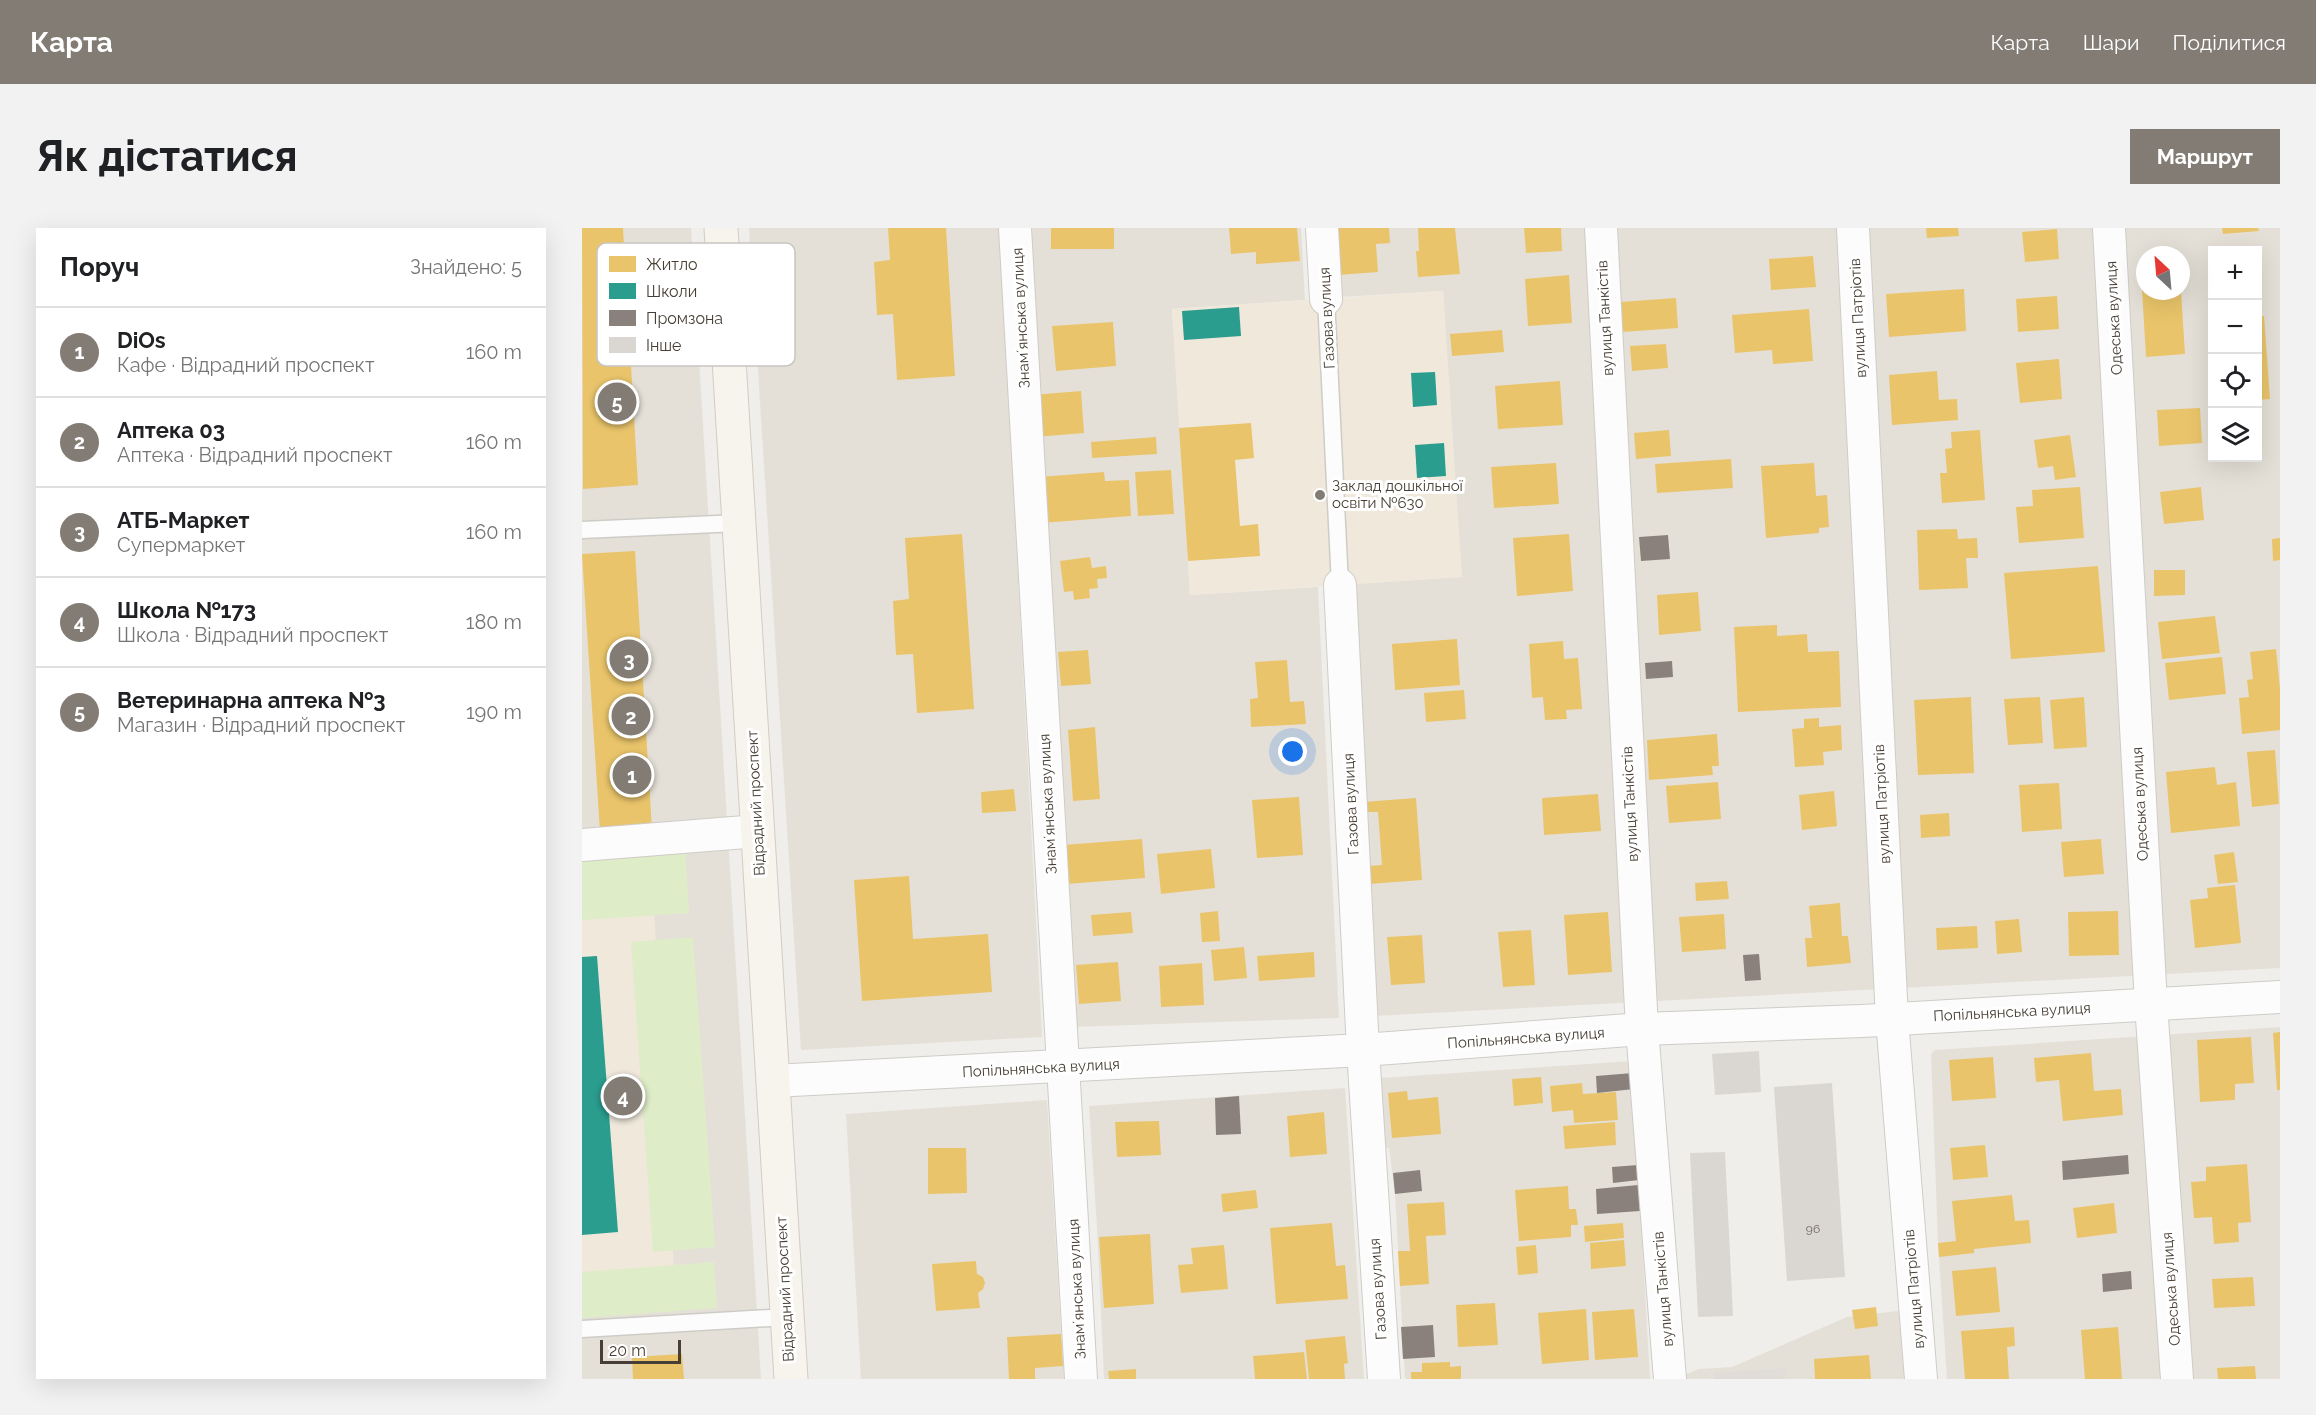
<!DOCTYPE html>
<html lang="uk">
<head>
<meta charset="utf-8">
<style>
  :root { --surface:#fff; --page:#f2f2f2; --text:#202124; --muted:#757577; --line:#e0e0e0; --accent:#827c74 }
  body { margin:0; font-family:Raleway,sans-serif; background:var(--page); color:var(--text) }
  .controls { position:absolute; right:18px; top:18px; display:grid; overflow:hidden; border-radius:0px; box-shadow:0 6px 24px #0002 }
  .controls button { width:54px; height:54px; display:grid; place-items:center; padding:0; border:0; border-bottom:2px solid var(--line); background:var(--surface); color:var(--text); font:30px sans-serif }
  .compass { position:absolute; left:1554px; top:18px; width:54px; height:54px; border-radius:50%; background:var(--surface); box-shadow:0 6px 24px #0002; rotate:334deg }
  .scale { position:absolute; left:18px; bottom:15px; width:81px; box-sizing:border-box; padding-left:6px; border:3px solid #473f35; border-top:0; font-size:16px; line-height:21px; white-space:nowrap; color:#473f35; -webkit-text-stroke:4px #fff; paint-order:stroke }
  .you { position:absolute; left:711px; top:524px; width:21px; height:21px; margin:-15px; border:4px solid #fff; border-radius:50%; background:#1a73e8; box-shadow:0 0 0 9px #1a73e833 }
  .badge { display:grid; place-items:center; width:39px; height:39px; border-radius:50%; background:var(--accent); color:#fff; font-size:20px; font-weight:700 }
  .pin { position:absolute; translate:-50% -50%; border:3px solid #fff; box-shadow:0 2px 6px #0006 }
  .list { margin:0; padding:0; list-style:none }
  h2 { display:flex; justify-content:space-between; align-items:center; height:78px; margin:0; padding:0 24px; font-size:26px }
  h2 small { font-size:20px; font-weight:400; color:var(--muted) }
  .list li { display:grid; grid-template-columns:39px 1fr auto; gap:18px; align-items:center; box-sizing:border-box; height:90px; padding:0 24px; border-top:2px solid var(--line) }
  .list b { display:block; font-size:22px; white-space:nowrap }
  .list p { margin:0; font-size:20px; white-space:nowrap; color:var(--muted) }
  .list em { font-size:20px; font-style:normal; color:var(--muted) }
  .icon { flex:none; width:33px; height:33px; fill:none; stroke:currentColor; stroke-width:2; stroke-linecap:round; stroke-linejoin:round }
  .map { position:relative; flex:none; width:1698px; height:1151px; overflow:hidden; border-radius:0px }
  header { display:flex; align-items:center; gap:36px; box-sizing:border-box; height:84px; padding:0 30px; background:var(--accent); color:#fff }
  header strong { font-size:28px }
  nav { display:flex; gap:33px; margin-inline-start:auto; font-size:21px }
  .intro { display:flex; align-items:center; justify-content:space-between; box-sizing:border-box; height:144px; padding:0 36px }
  h1 { margin:0; font-size:42px }
  .button { padding:15px 27px; border-radius:0px; background:var(--accent); color:#fff; font-size:21px; font-weight:700 }
  main { display:flex; gap:36px; padding:0 36px }
  aside { flex:1; background:var(--surface); border-radius:0px; box-shadow:0 6px 24px #0002 }
  .map>svg:first-child { display:block }
  .residential { fill:#e5e0d7; fill-rule:evenodd }
  .education { fill:#efe8db }
  .green { fill:#deecc8 }
  .parking { fill:#e0ddd9 }
  .homes { fill:#e9c46a }
  .schools { fill:#2a9d8f }
  .industry { fill:#8a817c }
  .building { fill:#dad7d2 }
  .lines { fill:none; stroke-linecap:round; stroke-linejoin:round }
  .lane-casing { stroke:#ceccc7; stroke-width:19 }
  .street-casing { stroke:#ceccc7; stroke-width:34 }
  .secondary-casing { stroke:#d2ccc1; stroke-width:35 }
  .lane { stroke:#fdfcfc; stroke-width:16 }
  .street { stroke:#fdfcfc; stroke-width:32 }
  .secondary { stroke:#f7f4ee; stroke-width:33 }
  .poi-dot { fill:#827c74; stroke:#fff; stroke-width:2 }
  .labels { text-anchor:middle; stroke-width:6; stroke-linejoin:round; paint-order:stroke }
  .number-label { font-size:12px; fill:#6c665d }
  .street-label { font-size:15px; fill:#473f35; stroke:#fff }
  .poi-label { font-size:15px; fill:#473f35; stroke:#fff; text-anchor:start }
  .key { fill:#fff; stroke:#c8c5c2; stroke-width:1.5 }
  .key-label { font-size:16px; fill:#473f35 }
</style>
</head>
<body>
<header>
<strong>Карта</strong>
<nav><a>Карта</a><a>Шари</a><a>Поділитися</a></nav>
</header>
<div class="intro"><h1>Як дістатися</h1><a class="button">Маршрут</a></div>
<main>
<aside>
<h2>Поруч<small>Знайдено: 5</small></h2>
<ul class="list">
<li><span class="badge">1</span><div><b>DiOs</b><p>Кафе · Відрадний проспект</p></div><em>160 m</em></li>
<li><span class="badge">2</span><div><b>Аптека 03</b><p>Аптека · Відрадний проспект</p></div><em>160 m</em></li>
<li><span class="badge">3</span><div><b>АТБ-Маркет</b><p>Супермаркет</p></div><em>160 m</em></li>
<li><span class="badge">4</span><div><b>Школа №173</b><p>Школа · Відрадний проспект</p></div><em>180 m</em></li>
<li><span class="badge">5</span><div><b>Ветеринарна аптека №3</b><p>Магазин · Відрадний проспект</p></div><em>190 m</em></li>
</ul>
</aside>
<div class="map">
<svg width="1698" height="1151" viewBox="0 0 1698 1151">
  <rect width="100%" height="100%" fill="#f0eeea"/>
  <g class="residential">
    <polygon points="0,0 109,0 179,1151 0,1151"/>
    <polygon points="167,0 418,0 460,809 219,822"/>
    <polygon points="443,0 719,0 723,72 590,81 608,367 736,359 757,790 490,799"/>
    <path d="M755 0H1698V740L792 788 771 356 879 349 861 63 759 69ZM1630 22H1676V230H1630ZM1563 27H1599V63H1563Z"/>
    <polygon points="1698,799 1698,1151 1365,1151 1356,1015 1349,826 1353,822"/>
    <polygon points="1050,833 1068,1151 823,1151 813,966 807,920 802,920 798,850"/>
    <polygon points="763,860 782,1151 522,1151 515,999 507,878"/>
    <polygon points="465,872 482,1151 279,1151 264,886"/>
    <polygon points="1323,1082 1327,1151 1102,1151 1102,1147 1117,1141 1150,1139 1265,1089"/>
  </g>
  <g class="education">
    <polygon points="861,63 880,349 608,367 590,81"/>
    <polygon points="69,625 94,1079 0,1086 0,629"/>
  </g>
  <g class="green">
    <polygon points="103,618 107,685 0,692 0,625"/>
    <polygon points="111,709 133,1019 71,1024 49,714"/>
    <polygon points="132,1034 135,1080 0,1090 0,1044"/>
  </g>
  <polygon class="parking" points="1203,1140 1203,1151 1132,1151 1132,1145"/>
  <g class="homes">
    <polygon points="0,0 41,0 56,257 1,261"/>
    <polygon points="306,0 364,0 373,148 315,152 311,86 295,87 292,34 308,32"/>
    <rect x="469" y="0" width="63" height="21"/>
    <polygon points="647,0 715,0 718,33 674,36 674,24 649,26"/>
    <polygon points="753,0 807,0 808,15 794,16 796,44 756,47"/>
    <polygon points="836,0 873,0 878,46 836,49 834,23 837,23"/>
    <polygon points="942,0 979,0 980,23 944,25"/>
    <polygon points="1344,0 1376,0 1377,8 1345,10"/>
    <polygon points="1640,0 1676,0 1677,3 1641,6"/>
    <polygon points="1475,1 1477,31 1443,34 1440,4"/>
    <polygon points="1231,28 1234,59 1189,62 1187,31"/>
    <polygon points="987,47 990,95 946,98 943,51"/>
    <polygon points="1563,60 1563,63 1599,63 1603,126 1564,129 1560,61"/>
    <polygon points="1382,61 1384,103 1307,109 1304,66"/>
    <polygon points="1475,68 1477,101 1436,104 1434,71"/>
    <polygon points="1094,70 1096,100 1040,104 1038,74"/>
    <polygon points="1227,81 1231,133 1191,136 1190,122 1153,125 1150,87"/>
    <polygon points="1676,88 1682,88 1688,171 1676,172"/>
    <polygon points="531,94 534,138 474,143 470,98"/>
    <polygon points="920,102 922,124 870,128 868,106"/>
    <polygon points="1084,116 1086,140 1050,143 1048,118"/>
    <polygon points="1477,131 1480,171 1438,175 1434,135"/>
    <polygon points="1355,143 1357,172 1375,171 1376,192 1310,197 1307,147"/>
    <polygon points="978,153 981,197 916,201 913,158"/>
    <polygon points="499,163 502,205 453,209 450,167"/>
    <polygon points="1618,180 1620,215 1577,218 1575,182"/>
    <polygon points="669,195 672,230 653,232 658,298 676,296 678,328 606,333 597,200"/>
    <polygon points="1087,202 1089,228 1054,231 1052,205"/>
    <polygon points="1398,202 1403,272 1360,275 1358,245 1365,245 1363,221 1370,220 1369,204"/>
    <polygon points="1488,207 1494,249 1473,252 1471,238 1456,240 1452,212"/>
    <polygon points="574,209 575,226 510,230 509,214"/>
    <polygon points="1149,231 1151,260 1075,265 1073,236"/>
    <polygon points="974,235 977,276 912,280 909,239"/>
    <polygon points="1232,235 1234,268 1245,267 1247,299 1237,300 1237,305 1184,310 1179,238"/>
    <polygon points="589,242 592,286 556,288 553,244"/>
    <polygon points="522,244 523,253 547,252 549,288 460,295 457,249"/>
    <polygon points="1498,259 1502,310 1437,315 1434,279 1451,278 1450,262"/>
    <polygon points="1619,259 1622,292 1582,296 1578,264"/>
    <polygon points="1375,301 1376,311 1395,310 1396,330 1384,330 1386,360 1337,362 1335,302"/>
    <polygon points="380,306 392,481 335,485 331,426 314,427 311,373 327,371 323,310"/>
    <polygon points="987,306 991,363 935,368 931,310"/>
    <polygon points="1698,310 1698,332 1691,333 1690,311"/>
    <polygon points="53,323 70,601 18,604 0,326"/>
    <polygon points="508,329 510,340 524,338 525,350 515,351 516,360 507,361 508,370 492,372 491,363 482,364 478,333"/>
    <polygon points="1516,338 1523,424 1429,431 1422,345"/>
    <polygon points="1572,342 1603,342 1603,367 1572,368"/>
    <polygon points="1116,364 1119,403 1077,407 1075,367"/>
    <polygon points="1633,388 1638,425 1580,431 1576,394"/>
    <polygon points="1195,397 1195,408 1225,406 1226,424 1257,423 1259,479 1156,484 1152,399"/>
    <polygon points="875,411 878,457 813,462 810,416"/>
    <polygon points="981,413 982,431 996,430 1000,481 984,482 985,491 963,492 961,469 950,470 947,416"/>
    <polygon points="1694,421 1698,461 1698,502 1660,506 1657,470 1667,469 1665,452 1671,451 1668,424"/>
    <polygon points="506,422 509,456 479,458 476,424"/>
    <polygon points="1640,429 1644,466 1587,472 1583,435"/>
    <polygon points="705,432 708,474 722,473 724,496 669,499 668,471 676,470 673,434"/>
    <polygon points="882,462 884,491 844,494 842,465"/>
    <polygon points="1389,469 1392,545 1336,547 1332,472"/>
    <polygon points="1458,469 1461,515 1426,517 1422,471"/>
    <polygon points="1502,469 1505,519 1472,521 1468,472"/>
    <polygon points="1237,490 1237,499 1259,497 1260,522 1241,524 1242,537 1213,539 1210,501 1222,500 1222,491"/>
    <polygon points="513,499 518,571 491,573 486,502"/>
    <polygon points="1135,506 1137,538 1130,538 1131,547 1067,552 1065,512"/>
    <polygon points="1693,522 1697,576 1670,579 1665,524"/>
    <polygon points="1633,539 1635,557 1654,554 1658,598 1589,605 1584,544"/>
    <polygon points="1136,554 1139,591 1087,595 1084,558"/>
    <polygon points="1477,555 1480,601 1440,604 1437,557"/>
    <polygon points="432,561 434,583 400,585 399,564"/>
    <polygon points="1252,563 1255,598 1220,602 1217,567"/>
    <polygon points="1016,566 1019,603 962,607 960,570"/>
    <polygon points="717,569 721,627 675,630 670,572"/>
    <polygon points="834,570 840,652 787,656 786,638 800,637 796,584 782,584 781,574"/>
    <polygon points="1367,585 1368,608 1339,610 1338,587"/>
    <polygon points="560,611 563,650 484,656 481,617"/>
    <polygon points="1519,611 1522,646 1482,649 1479,614"/>
    <polygon points="629,621 633,660 579,666 575,626"/>
    <polygon points="1652,624 1656,654 1636,656 1632,627"/>
    <polygon points="327,648 331,711 406,706 410,764 280,773 272,652"/>
    <polygon points="1145,653 1147,671 1114,673 1113,655"/>
    <polygon points="1653,657 1659,715 1613,720 1608,672 1626,670 1625,660"/>
    <polygon points="1258,675 1260,708 1266,708 1269,735 1225,739 1223,710 1230,710 1227,678"/>
    <polygon points="636,683 638,713 620,714 618,685"/>
    <polygon points="1536,683 1537,727 1487,728 1486,684"/>
    <polygon points="549,684 551,705 511,708 509,687"/>
    <polygon points="1026,684 1030,744 986,747 982,687"/>
    <polygon points="1142,686 1144,721 1100,724 1097,689"/>
    <polygon points="1437,691 1440,724 1415,726 1413,693"/>
    <polygon points="1395,698 1396,720 1355,722 1354,700"/>
    <polygon points="949,702 953,757 921,759 916,704"/>
    <polygon points="840,707 843,755 809,757 805,709"/>
    <polygon points="662,719 665,750 632,753 629,722"/>
    <polygon points="732,724 733,749 677,753 675,728"/>
    <polygon points="536,734 539,773 497,776 494,737"/>
    <polygon points="620,735 622,777 579,779 577,738"/>
    <polygon points="1698,804 1698,862 1695,862 1691,805"/>
    <polygon points="1669,809 1672,855 1653,856 1653,872 1618,874 1615,812"/>
    <polygon points="1509,825 1512,863 1539,861 1541,887 1481,893 1477,852 1454,854 1452,830"/>
    <polygon points="1411,829 1414,870 1370,873 1367,832"/>
    <polygon points="959,849 961,875 932,878 930,851"/>
    <polygon points="1000,855 1001,866 1034,864 1036,892 992,895 991,882 970,884 968,858"/>
    <polygon points="825,863 826,872 856,869 859,906 810,910 806,865"/>
    <polygon points="742,884 745,926 708,929 705,888"/>
    <polygon points="577,893 579,927 535,929 533,894"/>
    <polygon points="1033,894 1034,917 983,921 981,898"/>
    <polygon points="1403,917 1406,949 1371,952 1368,920"/>
    <polygon points="346,920 384,920 385,965 346,966"/>
    <polygon points="1665,936 1669,994 1656,995 1657,1014 1632,1016 1630,989 1612,990 1609,954 1624,953 1624,939"/>
    <polygon points="986,958 987,981 994,981 996,997 989,997 989,1009 937,1013 933,962"/>
    <polygon points="674,962 676,980 641,984 639,966"/>
    <polygon points="1430,967 1433,993 1447,992 1449,1015 1392,1021 1392,1025 1357,1029 1356,1015 1374,1013 1370,973"/>
    <polygon points="862,974 864,1007 844,1008 847,1056 818,1058 816,1023 828,1023 825,976"/>
    <polygon points="1532,975 1535,1005 1495,1010 1491,980"/>
    <polygon points="750,995 754,1038 763,1037 766,1071 694,1076 688,1000"/>
    <polygon points="1041,995 1042,1010 1003,1014 1002,998"/>
    <polygon points="568,1006 572,1076 522,1080 517,1009"/>
    <polygon points="1042,1012 1044,1038 1009,1041 1008,1015"/>
    <polygon points="642,1017 646,1061 599,1065 596,1037 611,1036 609,1020"/>
    <polygon points="954,1017 956,1045 936,1047 934,1019"/>
    <polygon points="394,1033 395,1046 401,1049 403,1055 401,1061 396,1065 398,1080 354,1083 350,1036"/>
    <polygon points="1414,1039 1418,1084 1374,1088 1370,1043"/>
    <polygon points="1671,1049 1673,1078 1632,1080 1630,1051"/>
    <polygon points="913,1075 916,1117 876,1119 874,1077"/>
    <polygon points="1294,1079 1296,1098 1273,1101 1270,1082"/>
    <polygon points="1004,1081 1007,1132 960,1136 956,1085"/>
    <polygon points="1052,1081 1056,1129 1013,1132 1010,1084"/>
    <polygon points="1432,1099 1433,1118 1425,1119 1427,1151 1383,1151 1379,1103"/>
    <polygon points="1536,1099 1540,1151 1503,1151 1499,1102"/>
    <polygon points="479,1106 481,1138 453,1140 453,1151 427,1151 425,1109"/>
    <polygon points="763,1108 766,1135 762,1136 763,1151 727,1151 723,1112"/>
    <polygon points="722,1124 725,1151 673,1151 671,1128"/>
    <polygon points="100,1126 102,1151 51,1151 50,1129"/>
    <polygon points="1287,1127 1289,1151 1233,1151 1232,1131"/>
    <polygon points="868,1134 868,1139 879,1138 879,1151 829,1151 829,1144 840,1144 840,1135"/>
    <polygon points="1673,1138 1674,1151 1636,1151 1635,1140"/>
    <polygon points="554,1141 554,1151 527,1151 526,1143"/>
  </g>
  <g class="schools">
    <polygon points="657,79 659,108 602,112 600,83"/>
    <polygon points="853,144 855,177 831,179 829,145"/>
    <polygon points="862,215 864,248 835,250 833,217"/>
    <polygon points="15,728 36,1004 0,1007 0,729"/>
  </g>
  <g class="industry">
    <polygon points="1086,307 1088,331 1059,333 1057,309"/>
    <polygon points="1090,433 1091,449 1064,451 1063,435"/>
    <polygon points="1177,726 1179,752 1163,753 1161,727"/>
    <polygon points="1051,845 1052,861 1015,865 1014,848"/>
    <polygon points="657,868 659,906 634,907 633,870"/>
    <polygon points="1546,927 1547,946 1481,952 1480,933"/>
    <polygon points="1056,937 1057,952 1031,955 1030,939"/>
    <polygon points="838,942 840,963 813,966 811,945"/>
    <polygon points="1056,957 1058,983 1015,986 1014,961"/>
    <polygon points="1549,1043 1550,1061 1521,1064 1520,1046"/>
    <polygon points="851,1097 853,1129 821,1131 819,1099"/>
  </g>
  <g class="building">
    <polygon points="1177,823 1179,864 1133,867 1130,826"/>
    <polygon points="1250,855 1263,1049 1205,1053 1192,859"/>
    <polygon points="1143,924 1151,1088 1116,1089 1108,925"/>
  </g>
  <g class="lines">
    <defs>
      <g id="lane">
        <polyline points="744,71 758,357"/>
        <polyline points="0,302 157,295"/>
        <polyline points="0,1101 205,1089"/>
      </g>
      <g id="street">
        <polyline points="433,0 499,1151"/>
        <polyline points="740,0 744,71"/>
        <polyline points="1019,0 1060,801 1088,1151"/>
        <polyline points="1271,0 1310,791 1339,1151"/>
        <polyline points="1527,0 1569,776 1595,1151"/>
        <polyline points="758,357 781,822 802,1151"/>
        <polyline points="0,617 176,603"/>
        <polyline points="191,853 781,822 1060,801 1280,793 1698,769"/>
      </g>
      <polyline id="secondary" points="139,0 209,1151"/>
    </defs>
    <use href="#lane" class="lane-casing"/>
    <use href="#street" class="street-casing"/>
    <use href="#secondary" class="secondary-casing"/>
    <use href="#lane" class="lane"/>
    <use href="#street" class="street"/>
    <use href="#secondary" class="secondary"/>
  </g>
  <circle class="poi-dot" cx="738" cy="267" r="6"/>
  <g class="labels">
    <g class="number-label">
      <text x="1231" y="1005">96</text>
    </g>
    <g class="street-label">
      <text transform="translate(439 90) rotate(-93)" y="5">Знамʼянська вулиця</text>
      <text transform="translate(745 90) rotate(-93)" y="5">Газова вулиця</text>
      <text transform="translate(1023 90) rotate(-93)" y="5">вулиця Танкістів</text>
      <text transform="translate(1276 90) rotate(-93)" y="5">вулиця Патріотів</text>
      <text transform="translate(1532 90) rotate(-93)" y="5">Одеська вулиця</text>
      <text transform="translate(174 575) rotate(-93)" y="5">Відрадний проспект</text>
      <text transform="translate(466 576) rotate(-93)" y="5">Знамʼянська вулиця</text>
      <text transform="translate(769 576) rotate(-93)" y="5">Газова вулиця</text>
      <text transform="translate(1048 576) rotate(-93)" y="5">вулиця Танкістів</text>
      <text transform="translate(1300 576) rotate(-93)" y="5">вулиця Патріотів</text>
      <text transform="translate(1558 576) rotate(-93)" y="5">Одеська вулиця</text>
      <text transform="translate(1430 784) rotate(-3)" y="5">Попільнянська вулиця</text>
      <text transform="translate(944 810) rotate(-4)" y="5">Попільнянська вулиця</text>
      <text transform="translate(459 840) rotate(-3)" y="5">Попільнянська вулиця</text>
      <text transform="translate(203 1061) rotate(-93)" y="5">Відрадний проспект</text>
      <text transform="translate(495 1061) rotate(-93)" y="5">Знамʼянська вулиця</text>
      <text transform="translate(796 1061) rotate(-94)" y="5">Газова вулиця</text>
      <text transform="translate(1081 1061) rotate(-95)" y="5">вулиця Танкістів</text>
      <text transform="translate(1332 1061) rotate(-95)" y="5">вулиця Патріотів</text>
      <text transform="translate(1589 1061) rotate(-94)" y="5">Одеська вулиця</text>
    </g>
    <g class="poi-label">
      <text x="750" y="263">Заклад дошкільної<tspan x="750" dy="17">освіти №630</tspan></text>
    </g>
  </g>
  <rect x="15" y="15" width="198" height="123" rx="9" class="key"/>
  <rect x="27" y="28" width="27" height="16" fill="#e9c46a"/>
  <rect x="27" y="55" width="27" height="16" fill="#2a9d8f"/>
  <rect x="27" y="82" width="27" height="16" fill="#8a817c"/>
  <rect x="27" y="109" width="27" height="16" fill="#dad7d2"/>
  <g class="key-label">
    <text x="64" y="42">Житло</text>
    <text x="64" y="69">Школи</text>
    <text x="64" y="96">Промзона</text>
    <text x="64" y="123">Інше</text>
  </g>
</svg>
<div class="controls">
<button>+</button>
<button>−</button>
<button><svg class="icon" aria-label="locate" viewBox="0 0 24 24"><circle cx="12" cy="12" r="6"/><path d="M12 2v4M12 18v4M2 12h4M18 12h4"/></svg></button>
<button><svg class="icon" aria-label="layers" viewBox="0 0 24 24"><path d="M12 4l9 5-9 5-9-5zM3 14l9 5 9-5"/></svg></button>
</div>
<svg class="compass" viewBox="-18 -18 36 36"><path d="M0-13l5 13h-10z" fill="#e53935"/><path d="M0 13l5-13h-10z" fill="#757577"/></svg>
<div class="scale">20 m</div>
<div class="you"></div>
<div class="pin badge" style="left:50px;top:547px">1</div>
<div class="pin badge" style="left:49px;top:488px">2</div>
<div class="pin badge" style="left:47px;top:431px">3</div>
<div class="pin badge" style="left:41px;top:868px">4</div>
<div class="pin badge" style="left:35px;top:174px">5</div>
</div>
</main>
</body>
</html>
